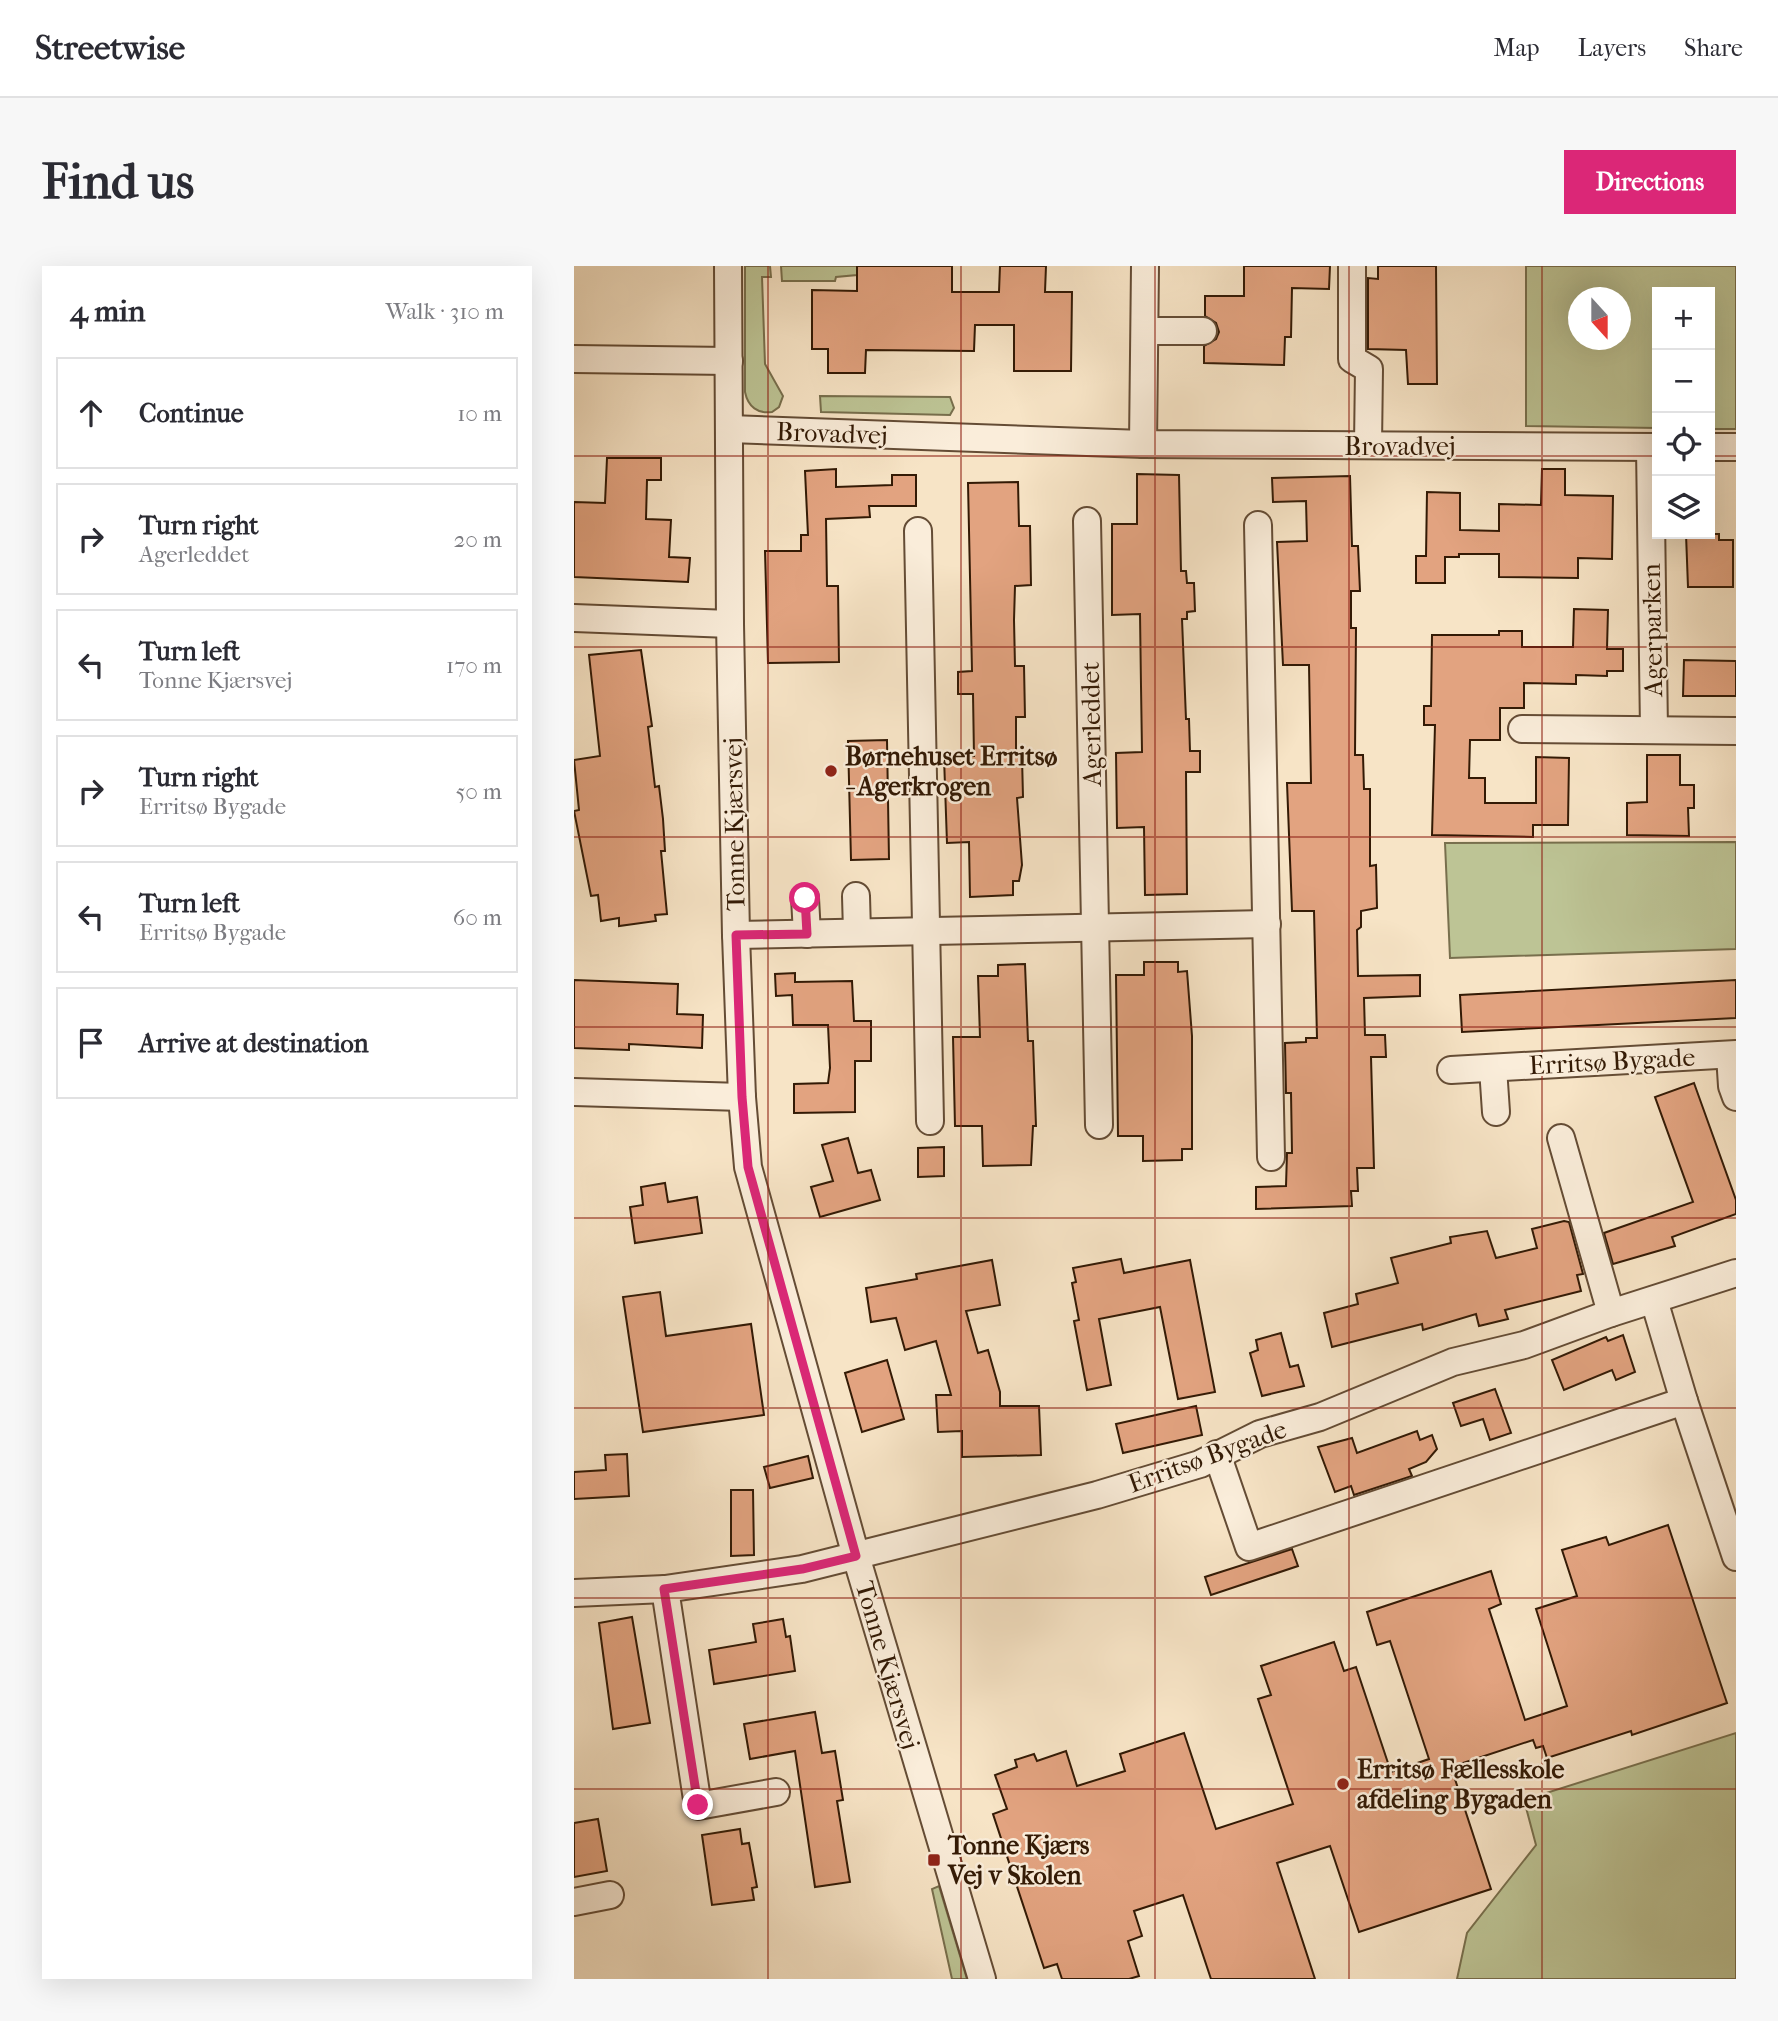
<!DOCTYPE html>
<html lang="en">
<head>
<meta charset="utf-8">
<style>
  :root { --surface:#fff; --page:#f7f7f7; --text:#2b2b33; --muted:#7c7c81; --line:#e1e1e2; --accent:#db2777 }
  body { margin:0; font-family:"IM FELL French Canon",serif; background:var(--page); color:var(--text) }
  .controls { position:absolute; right:21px; top:21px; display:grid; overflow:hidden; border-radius:0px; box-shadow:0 7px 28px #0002 }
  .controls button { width:63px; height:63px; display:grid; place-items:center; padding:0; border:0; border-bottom:2px solid var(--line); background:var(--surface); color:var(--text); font:35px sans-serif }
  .compass { position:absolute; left:994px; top:21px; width:63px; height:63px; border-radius:50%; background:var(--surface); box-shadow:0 7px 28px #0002; rotate:159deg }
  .stop { position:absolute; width:21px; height:21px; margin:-16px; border:5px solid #db2777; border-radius:50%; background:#fff }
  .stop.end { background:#db2777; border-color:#fff; box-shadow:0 2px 7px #0008 }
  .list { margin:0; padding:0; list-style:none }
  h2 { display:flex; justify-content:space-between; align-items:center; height:91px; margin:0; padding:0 28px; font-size:30px }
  h2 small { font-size:23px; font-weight:400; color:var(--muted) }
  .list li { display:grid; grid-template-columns:46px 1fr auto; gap:21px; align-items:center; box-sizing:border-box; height:112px; margin:0 14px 14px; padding:0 14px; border:2px solid var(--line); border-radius:0px }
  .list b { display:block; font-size:26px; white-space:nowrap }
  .list p { margin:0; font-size:23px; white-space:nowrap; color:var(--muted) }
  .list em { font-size:23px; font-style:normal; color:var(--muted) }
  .icon { flex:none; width:38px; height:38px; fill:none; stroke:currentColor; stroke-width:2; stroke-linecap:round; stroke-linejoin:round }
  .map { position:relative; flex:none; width:1162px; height:1713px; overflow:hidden; border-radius:0px }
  header { display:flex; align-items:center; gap:42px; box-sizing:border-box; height:98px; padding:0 35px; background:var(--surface); border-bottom:2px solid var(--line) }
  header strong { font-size:33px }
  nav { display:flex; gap:38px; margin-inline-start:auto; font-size:24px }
  .intro { display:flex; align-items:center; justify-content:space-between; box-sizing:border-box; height:168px; padding:0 42px }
  h1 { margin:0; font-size:49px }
  .button { padding:18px 32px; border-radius:0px; background:var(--accent); color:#fff; font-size:24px; font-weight:700 }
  main { display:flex; gap:42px; padding:0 42px }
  aside { flex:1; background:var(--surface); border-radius:0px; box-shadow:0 7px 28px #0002 }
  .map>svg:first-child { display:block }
  .green { fill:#bdc495; stroke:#786f4d; stroke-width:2; fill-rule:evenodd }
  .building { fill:#e2a380; stroke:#331a05; stroke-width:2 }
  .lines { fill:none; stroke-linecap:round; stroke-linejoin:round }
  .minor-casing { stroke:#644c35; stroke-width:30 }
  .minor { stroke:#faedda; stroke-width:26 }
  .route { stroke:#db2777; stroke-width:9 }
  .grid { fill:none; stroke:#8f2418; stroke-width:2; stroke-opacity:0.55 }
  .poi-dot { fill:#8f2418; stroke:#faedda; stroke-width:2.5 }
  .labels { text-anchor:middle; stroke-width:5; stroke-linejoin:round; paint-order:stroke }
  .street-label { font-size:26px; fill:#331a05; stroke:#faedda }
  .poi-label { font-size:26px; font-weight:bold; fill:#331a05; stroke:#faedda; text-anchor:start }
</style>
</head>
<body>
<header>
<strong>Streetwise</strong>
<nav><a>Map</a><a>Layers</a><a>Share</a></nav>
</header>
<div class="intro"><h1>Find us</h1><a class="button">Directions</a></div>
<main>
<aside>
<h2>4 min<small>Walk · 310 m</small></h2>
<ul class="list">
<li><svg class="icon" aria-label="ahead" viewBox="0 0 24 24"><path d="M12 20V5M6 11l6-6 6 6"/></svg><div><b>Continue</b></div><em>10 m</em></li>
<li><svg class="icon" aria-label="right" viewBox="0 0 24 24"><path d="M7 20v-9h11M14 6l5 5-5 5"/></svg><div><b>Turn right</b><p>Agerleddet</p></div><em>20 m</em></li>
<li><svg class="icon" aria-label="left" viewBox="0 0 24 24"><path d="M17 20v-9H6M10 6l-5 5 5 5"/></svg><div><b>Turn left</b><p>Tonne Kjærsvej</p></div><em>170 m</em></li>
<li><svg class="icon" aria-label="right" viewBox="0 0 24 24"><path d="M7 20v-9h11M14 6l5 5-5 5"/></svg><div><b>Turn right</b><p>Erritsø Bygade</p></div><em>50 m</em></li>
<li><svg class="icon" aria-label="left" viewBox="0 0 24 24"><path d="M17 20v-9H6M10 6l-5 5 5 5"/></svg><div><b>Turn left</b><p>Erritsø Bygade</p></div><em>60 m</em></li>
<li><svg class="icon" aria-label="arrive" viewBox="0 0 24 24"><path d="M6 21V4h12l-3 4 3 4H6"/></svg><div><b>Arrive at destination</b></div></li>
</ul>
</aside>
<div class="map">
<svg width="1162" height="1713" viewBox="0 0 1162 1713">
  <rect width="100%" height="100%" fill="#f7e4c6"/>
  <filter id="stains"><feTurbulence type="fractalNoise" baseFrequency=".00286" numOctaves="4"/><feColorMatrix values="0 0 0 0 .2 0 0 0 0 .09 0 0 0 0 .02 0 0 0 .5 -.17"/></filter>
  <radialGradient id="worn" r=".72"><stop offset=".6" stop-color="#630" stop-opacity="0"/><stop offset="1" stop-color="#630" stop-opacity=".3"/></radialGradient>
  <g class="green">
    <path d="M171 0H196L197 11H188L191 98 209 130 205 141 198 146C184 148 174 141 171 126Z"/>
    <polygon points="207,0 283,0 283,9 262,11 261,15 208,15"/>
    <path d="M952 0H1162V163H1136V26H1083V162L952 160ZM1004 32H1046V74H1004Z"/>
    <polygon points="246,130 376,131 380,142 376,149 247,146"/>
    <polygon points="1162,576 1162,683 876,692 871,577"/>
    <polygon points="1162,1467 1162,1713 883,1713 893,1667 962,1579 950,1534"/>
    <polygon points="365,1620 393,1713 378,1713 358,1623"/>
  </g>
  <g class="building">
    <polygon points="283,0 378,0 378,26 425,26 426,0 472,0 471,26 498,26 497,105 440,105 440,59 401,59 400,85 292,84 291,107 254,107 254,83 238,83 238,24 283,25"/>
    <polygon points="670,0 756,0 755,23 718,22 717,71 711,71 710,99 630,97 630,80 642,73 645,66 642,57 631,50 631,30 670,30"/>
    <polygon points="804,0 862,0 863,118 834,118 832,84 794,83 794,12 804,13"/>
    <polygon points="33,192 87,192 87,214 73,214 72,253 97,254 95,291 116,292 114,316 0,311 0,236 31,237"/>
    <polygon points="262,203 262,221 318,219 318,209 342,209 342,240 295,240 296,251 252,253 253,320 264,320 265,396 194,397 191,285 227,285 227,269 234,269 231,205"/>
    <polygon points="968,203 991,203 991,229 1039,230 1038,293 1004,292 1004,312 925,311 925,288 885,288 885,291 871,291 871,317 842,317 842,290 852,290 853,226 886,227 886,264 925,265 925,238 967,239"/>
    <polygon points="563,208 605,209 607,305 612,305 613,317 620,317 621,345 613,346 613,353 608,353 612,453 615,453 616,485 626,485 626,506 612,506 613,628 571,629 570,561 543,562 542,487 568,486 567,420 566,348 538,349 538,258 563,258"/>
    <polygon points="776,210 778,280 784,280 786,325 777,325 777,362 782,362 781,489 789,489 790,523 796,523 796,600 802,599 803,642 787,645 787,661 783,664 784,710 846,709 846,730 790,732 791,769 811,769 812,791 797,791 800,902 783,902 784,925 777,925 778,940 682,943 682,921 712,920 713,887 718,887 717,827 712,827 711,777 732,776 732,772 743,772 740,645 718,645 713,517 737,517 735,399 709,399 703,276 733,275 732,235 699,236 698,212"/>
    <polygon points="444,216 445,260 456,260 457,319 441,320 440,354 441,400 450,400 451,451 442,451 442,491 448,491 449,531 443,532 448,599 445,615 439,615 439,629 396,631 395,576 373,577 370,491 400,490 399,428 384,428 384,406 398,405 394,217"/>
    <polygon points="1112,268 1145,268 1145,274 1159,274 1159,321 1114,321"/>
    <polygon points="1000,343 1034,344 1033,383 1049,383 1049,405 1033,405 1033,410 1002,409 1002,418 950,417 950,442 926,442 926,474 896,474 895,512 911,512 911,537 962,537 962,491 995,492 994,559 959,559 959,571 858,569 861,459 850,459 850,440 857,440 858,369 925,369 925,365 948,365 948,381 999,381"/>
    <polygon points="67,384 78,460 74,461 81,521 85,520 89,553 91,585 87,585 93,648 81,649 82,655 45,660 45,652 27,655 24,629 17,630 0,545 5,544 0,494 26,490 15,389"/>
    <polygon points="1110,394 1162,395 1162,430 1109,430"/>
    <polygon points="313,474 315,593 277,594 274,475"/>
    <polygon points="1073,489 1106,489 1106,519 1120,519 1120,542 1114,542 1115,570 1053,569 1053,537 1073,536"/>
    <polygon points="570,696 604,696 604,706 613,705 618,770 618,883 608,883 608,894 569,895 569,870 544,870 542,709 570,709"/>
    <polygon points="451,698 454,775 459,775 462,860 459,860 457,899 409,900 408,860 381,860 379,771 406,771 404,710 424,710 424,699"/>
    <polygon points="221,707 221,716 278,715 280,755 297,755 297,795 281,795 281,846 220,847 220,818 254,817 256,802 254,759 219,759 218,729 202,730 201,708"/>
    <polygon points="0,714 104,718 103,748 129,749 128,782 55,778 55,784 0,782"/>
    <polygon points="1162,714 1162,752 888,766 886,729"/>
    <polygon points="1120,817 1162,934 1162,948 1098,971 1101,980 1039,998 1030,967 1119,936 1081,831"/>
    <polygon points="274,872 284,907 297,904 306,934 246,951 237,921 259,915 248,879"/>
    <polygon points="370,881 370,910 344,911 344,882"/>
    <polygon points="91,917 94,936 123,931 128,967 61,977 56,941 69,939 67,921"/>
    <polygon points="990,955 995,956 1009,1008 1003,1009 1007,1025 931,1044 934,1053 905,1060 902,1048 849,1064 848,1058 758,1081 750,1047 784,1038 782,1028 824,1017 817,992 877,977 876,971 913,965 922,992 963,982 958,963"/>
    <polygon points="547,993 550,1007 616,994 641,1126 604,1133 586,1041 525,1053 537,1119 513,1124 500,1055 505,1054 498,1017 502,1016 499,1002"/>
    <polygon points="418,994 426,1039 392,1045 404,1087 414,1084 426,1126 426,1140 465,1140 467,1189 388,1191 388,1165 364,1166 362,1129 377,1129 362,1075 331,1084 322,1052 297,1056 292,1022 343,1013 342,1008"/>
    <polygon points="86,1026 92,1070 177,1058 190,1149 69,1166 49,1031"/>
    <polygon points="707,1067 716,1101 724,1099 730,1120 688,1130 676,1087 684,1084 682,1074"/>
    <polygon points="1049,1069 1061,1106 1042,1114 1038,1104 990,1124 978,1094 1032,1071 1034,1075"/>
    <polygon points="313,1094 330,1153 288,1166 271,1107"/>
    <polygon points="921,1123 937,1167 916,1174 909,1153 887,1160 879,1137"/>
    <polygon points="622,1140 628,1169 549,1187 542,1158"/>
    <polygon points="843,1165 846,1174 858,1169 863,1183 852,1196 835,1203 838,1210 780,1229 777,1220 761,1226 744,1181 778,1172 783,1187"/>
    <polygon points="53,1188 55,1230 0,1233 0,1206 32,1204 31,1189"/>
    <polygon points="234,1190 239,1212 196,1222 190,1201"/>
    <polygon points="157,1224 179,1224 180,1289 157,1290"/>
    <polygon points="1094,1259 1153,1437 1058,1469 1057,1465 973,1492 969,1480 962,1482 959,1474 877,1501 917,1623 785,1666 756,1580 703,1597 741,1713 637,1713 609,1629 560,1645 568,1670 554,1675 565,1710 555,1713 488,1713 483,1698 470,1702 419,1548 433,1543 421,1509 443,1501 441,1494 460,1488 463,1495 492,1485 503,1520 551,1505 546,1488 610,1467 642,1563 719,1538 684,1433 697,1429 687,1400 760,1376 770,1405 782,1401 817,1506 855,1493 816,1375 803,1379 793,1346 917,1305 927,1338 915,1343 951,1454 993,1440 962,1343 1003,1330 988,1284 1032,1271 1035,1279"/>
    <polygon points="718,1283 724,1300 637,1329 631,1311"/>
    <polygon points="58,1351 76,1457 39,1463 25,1357"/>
    <polygon points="209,1353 212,1371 216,1370 221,1405 140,1418 135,1384 182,1376 179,1358"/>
    <polygon points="241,1446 248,1487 261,1485 269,1534 263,1535 276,1616 241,1621 221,1485 176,1493 170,1458"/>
    <polygon points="24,1553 33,1605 0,1611 0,1557"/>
    <polygon points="166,1563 168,1578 175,1577 183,1621 178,1622 180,1634 138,1639 128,1569"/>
  </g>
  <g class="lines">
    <defs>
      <g id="minor">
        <polyline points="154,0 156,358 162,669 168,831 174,901 282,1290 408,1713"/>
        <polyline points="778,0 778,93 795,103 794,179"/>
        <polyline points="571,65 629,65"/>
        <polyline points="0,93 155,95"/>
        <polyline points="156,163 569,178 1083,181"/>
        <polyline points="569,178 571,0"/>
        <polyline points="1076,181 1080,464"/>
        <polyline points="1136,181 1162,181"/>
        <polyline points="513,255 525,859"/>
        <polyline points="684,259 697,891"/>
        <polyline points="344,265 356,855"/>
        <polyline points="0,352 156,358"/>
        <polyline points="948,463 1162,465"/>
        <polyline points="282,630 283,666"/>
        <polyline points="231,632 233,668"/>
        <polyline points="162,669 693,658"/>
        <polyline points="1156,789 1158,820 1162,831"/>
        <polyline points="919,802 922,846"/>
        <polyline points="877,804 1162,788"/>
        <polyline points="0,826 168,831"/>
        <polyline points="987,872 1037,1047"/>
        <polyline points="1110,1135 1162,1291"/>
        <polyline points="643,1188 675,1281 1110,1135 1080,1034"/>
        <polyline points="91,1323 124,1540 202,1526"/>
        <polyline points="0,1327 91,1323 228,1303 523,1229 626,1198 686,1168 746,1151 879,1096 950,1079 1037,1047 1162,1007"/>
        <polyline points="0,1636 36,1629"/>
      </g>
    </defs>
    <use href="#minor" class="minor-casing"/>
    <use href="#minor" class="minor"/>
  </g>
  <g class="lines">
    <polyline class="route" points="124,1539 90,1323 228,1303 282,1290 174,901 168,831 162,669 233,668 231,632"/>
  </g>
  <path class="grid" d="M194 0V1713M387 0V1713M581 0V1713M775 0V1713M968 0V1713M0 190H1083M1136 190H1162M0 381H1162M0 571H1162M0 761H1162M0 952H1162M0 1142H1162M0 1332H1162M0 1523H1162"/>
  <g class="poi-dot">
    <circle cx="257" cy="505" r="7"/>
    <circle cx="769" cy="1518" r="7"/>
    <rect x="353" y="1587" width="14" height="14" rx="3.5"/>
  </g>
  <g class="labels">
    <g class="street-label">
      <text transform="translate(258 167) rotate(2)" y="9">Brovadvej</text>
      <text x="826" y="189">Brovadvej</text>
      <text transform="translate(1078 364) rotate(-91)" y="9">Agerparken</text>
      <text transform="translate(517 458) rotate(-91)" y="9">Agerleddet</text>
      <text transform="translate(160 558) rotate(-91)" y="9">Tonne Kjærsvej</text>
      <text transform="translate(1038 795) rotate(-3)" y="9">Erritsø Bygade</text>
      <text transform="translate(633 1190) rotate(-20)" y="9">Erritsø Bygade</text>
      <text transform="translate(314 1399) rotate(74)" y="9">Tonne Kjærsvej</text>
    </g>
    <g class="poi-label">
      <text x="271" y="499">Børnehuset Erritsø<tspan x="271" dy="30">- Agerkrogen</tspan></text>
      <text x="783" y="1512">Erritsø Fællesskole<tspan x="783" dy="30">afdeling Bygaden</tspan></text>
      <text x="374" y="1588">Tonne Kjærs<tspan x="374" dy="30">Vej v Skolen</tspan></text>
    </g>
  </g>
  <rect width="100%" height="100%" filter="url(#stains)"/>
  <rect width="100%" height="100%" fill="url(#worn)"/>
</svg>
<div class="controls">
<button>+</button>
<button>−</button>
<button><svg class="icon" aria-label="locate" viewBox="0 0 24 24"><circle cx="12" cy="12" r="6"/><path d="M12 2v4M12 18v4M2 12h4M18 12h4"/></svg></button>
<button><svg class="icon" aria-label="layers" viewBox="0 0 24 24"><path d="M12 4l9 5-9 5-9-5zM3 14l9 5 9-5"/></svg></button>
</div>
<svg class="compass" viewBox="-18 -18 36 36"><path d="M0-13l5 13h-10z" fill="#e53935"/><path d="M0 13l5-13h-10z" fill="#7c7c81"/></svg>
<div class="stop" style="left:231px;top:632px"></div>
<div class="stop end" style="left:124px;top:1539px"></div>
</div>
</main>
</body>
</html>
